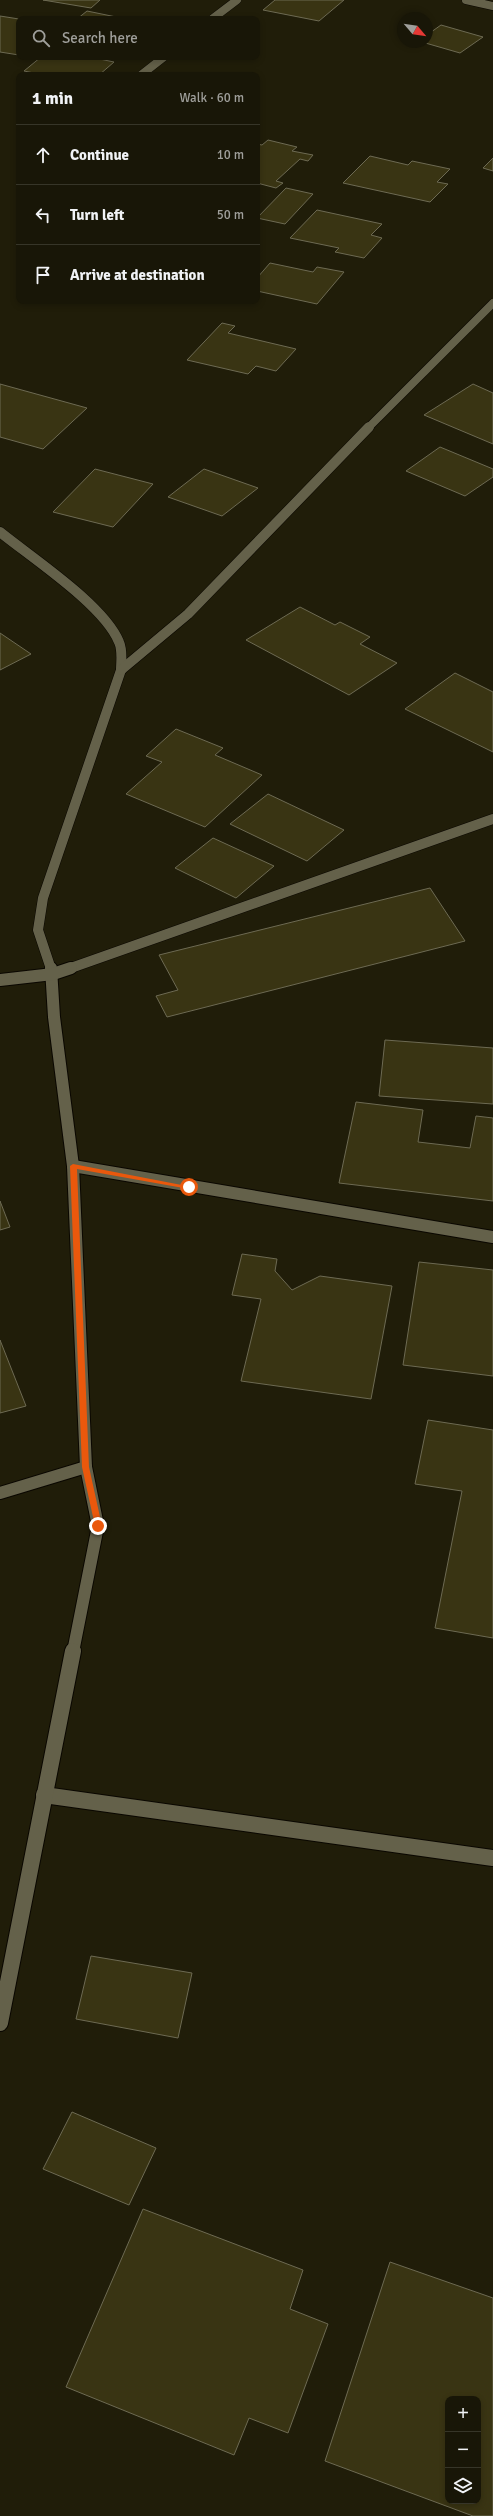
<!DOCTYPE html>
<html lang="en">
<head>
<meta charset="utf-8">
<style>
  :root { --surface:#181607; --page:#211f11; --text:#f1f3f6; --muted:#9f9f9b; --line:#363528 }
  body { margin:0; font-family:Signika,sans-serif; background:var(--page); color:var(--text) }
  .controls { position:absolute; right:12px; bottom:12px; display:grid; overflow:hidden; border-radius:8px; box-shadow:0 2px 6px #0003 }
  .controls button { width:36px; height:36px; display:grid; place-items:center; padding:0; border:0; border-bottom:1px solid var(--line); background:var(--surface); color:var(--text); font:20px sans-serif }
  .compass { position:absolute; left:397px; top:12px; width:36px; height:36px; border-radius:50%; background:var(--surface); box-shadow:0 2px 6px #0003; rotate:119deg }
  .stop { position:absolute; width:12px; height:12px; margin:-9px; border:3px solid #ea580c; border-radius:50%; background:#fff }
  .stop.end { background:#ea580c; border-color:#fff; box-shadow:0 1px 4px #0008 }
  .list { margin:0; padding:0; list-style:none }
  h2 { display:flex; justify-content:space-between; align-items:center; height:52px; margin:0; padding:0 16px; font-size:17px }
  h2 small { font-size:13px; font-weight:400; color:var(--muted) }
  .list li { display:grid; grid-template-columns:26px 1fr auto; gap:12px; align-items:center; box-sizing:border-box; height:60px; padding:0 16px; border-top:1px solid var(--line) }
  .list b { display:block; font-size:15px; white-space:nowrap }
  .list em { font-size:13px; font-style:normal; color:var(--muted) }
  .icon { flex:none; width:22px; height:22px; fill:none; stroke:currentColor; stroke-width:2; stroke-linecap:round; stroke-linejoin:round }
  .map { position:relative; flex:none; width:493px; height:2516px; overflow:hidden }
  .search { position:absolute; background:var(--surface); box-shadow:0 2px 6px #0003; left:16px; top:16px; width:244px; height:44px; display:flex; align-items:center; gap:10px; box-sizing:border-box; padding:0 14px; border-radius:8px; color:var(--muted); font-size:15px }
  .panel { position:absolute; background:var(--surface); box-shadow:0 2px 6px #0003; left:16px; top:72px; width:244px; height:232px; border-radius:8px }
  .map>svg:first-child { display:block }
  .building { fill:#393413; stroke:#6d6a53; fill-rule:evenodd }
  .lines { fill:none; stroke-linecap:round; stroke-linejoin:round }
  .street-far3-casing { stroke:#0a0700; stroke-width:9 }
  .street-far2-casing { stroke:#0a0700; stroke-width:11 }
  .street-far1-casing { stroke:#0a0700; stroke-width:14 }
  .street-casing { stroke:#0a0700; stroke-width:18 }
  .street-far3 { stroke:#64614a; stroke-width:8 }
  .street-far2 { stroke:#64614a; stroke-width:10 }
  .street-far1 { stroke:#64614a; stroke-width:12 }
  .street { stroke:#64614a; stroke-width:16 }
  .route { fill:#ea580c }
</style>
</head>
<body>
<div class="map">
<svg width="493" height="2516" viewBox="0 0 493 2516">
  <rect width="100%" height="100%" fill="#201d09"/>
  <g class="building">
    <polygon points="43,0 100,0 91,8"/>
    <polygon points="275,0 344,0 319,21 263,10"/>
    <polygon points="87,11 126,19 77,19"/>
    <polygon points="0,16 19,19 19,55 0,52"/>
    <polygon points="441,25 483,37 460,53 422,42 427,42 427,35"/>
    <polygon points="41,57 90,57 114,62 99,75 44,75 24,71"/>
    <polygon points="268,140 297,147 292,151 313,155 308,161 300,159 276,181 283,183 276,188 257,183 257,144 262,145"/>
    <polygon points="370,156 408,165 412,161 450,169 437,182 448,184 430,202 343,183"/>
    <polygon points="493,158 493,171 483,168"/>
    <polygon points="286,188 313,194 285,224 257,218"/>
    <polygon points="317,210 382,224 371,235 382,238 364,258 335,252 339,248 290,238"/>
    <polygon points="270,263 313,272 317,267 344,272 317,304 257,291 257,278"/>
    <polygon points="222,323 235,326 228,333 296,349 276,371 256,366 248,374 187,360"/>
    <polygon points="0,384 87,408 43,449 0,437"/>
    <polygon points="473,384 493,393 493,444 424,415"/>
    <polygon points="440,447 493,469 493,477 465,496 406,471"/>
    <polygon points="95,469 153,484 113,527 53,512"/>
    <polygon points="204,469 258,488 222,516 168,497"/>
    <polygon points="300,607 335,625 340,622 370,637 360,644 397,663 349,695 246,640"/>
    <polygon points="0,633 31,654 0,670"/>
    <polygon points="455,673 493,692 493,752 405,709"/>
    <polygon points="176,729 223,748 215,755 262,775 205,827 126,794 162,762 146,756"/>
    <polygon points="268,794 344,830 307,861 230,824"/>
    <polygon points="213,838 274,866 236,898 175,868"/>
    <polygon points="430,888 465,941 167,1017 156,996 178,990 159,955"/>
    <polygon points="385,1040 493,1048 493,1104 379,1096"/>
    <polygon points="356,1102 423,1110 418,1142 470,1148 476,1116 493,1118 493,1201 339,1183"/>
    <polygon points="0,1201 10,1227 0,1230"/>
    <polygon points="242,1254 277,1259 275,1271 292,1290 320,1276 392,1286 371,1399 241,1381 261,1299 232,1295"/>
    <polygon points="419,1262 493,1270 493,1376 403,1365"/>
    <polygon points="0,1340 26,1406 0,1413"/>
    <polygon points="428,1420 493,1430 493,1638 435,1628 462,1491 415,1484"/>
    <polygon points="91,1956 192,1973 178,2038 76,2019"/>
    <polygon points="72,2112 156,2148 129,2205 43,2169"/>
    <polygon points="143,2209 303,2270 290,2309 328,2324 288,2433 249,2418 234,2455 66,2387"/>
    <path d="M390 2262 493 2298V2516H473L325 2461ZM448 2399H478V2501H448Z"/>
  </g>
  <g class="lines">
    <defs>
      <g id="street-far3">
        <polyline points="466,0 493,6"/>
        <polyline points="212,19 237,0"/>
        <polyline points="141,75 164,57"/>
        <polyline points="368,428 493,303"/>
      </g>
      <g id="street-far2">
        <path d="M0 532C32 558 104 605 119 642 123 651 121 661 121 670L43 898 38 930 51 969"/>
        <polyline points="121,670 188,614 369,427"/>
        <polyline points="68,969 493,819"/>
      </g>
      <g id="street-far1">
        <polyline points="51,968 54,1017 73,1166 86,1467 98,1526 73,1652"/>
        <polyline points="0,980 53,974 71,968"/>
        <polyline points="73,1166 493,1237"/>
        <polyline points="0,1493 86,1467"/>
      </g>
      <g id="street">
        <polyline points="44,1795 493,1858"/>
        <polyline points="0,2023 73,1651"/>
      </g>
    </defs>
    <use href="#street-far3" class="street-far3-casing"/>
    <use href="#street-far2" class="street-far2-casing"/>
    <use href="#street-far1" class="street-far1-casing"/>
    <use href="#street" class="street-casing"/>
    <use href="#street-far3" class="street-far3"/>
    <use href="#street-far2" class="street-far2"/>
    <use href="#street-far1" class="street-far1"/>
    <use href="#street" class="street"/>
  </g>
  <polygon class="route" points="73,1164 192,1187 189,1189 77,1169 89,1467 102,1526 98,1529 95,1526 82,1467 70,1166"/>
</svg>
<div class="controls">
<button>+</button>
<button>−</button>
<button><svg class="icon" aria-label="layers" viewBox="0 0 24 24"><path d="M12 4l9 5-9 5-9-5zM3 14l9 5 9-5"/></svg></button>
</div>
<svg class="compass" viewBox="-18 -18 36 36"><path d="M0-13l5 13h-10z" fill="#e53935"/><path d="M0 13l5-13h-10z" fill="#9f9f9b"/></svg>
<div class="stop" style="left:189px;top:1187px"></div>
<div class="stop end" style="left:98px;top:1526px"></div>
<div class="search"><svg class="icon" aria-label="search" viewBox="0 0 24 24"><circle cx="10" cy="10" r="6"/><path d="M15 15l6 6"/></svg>Search here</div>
<section class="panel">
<h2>1 min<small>Walk · 60 m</small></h2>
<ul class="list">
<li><svg class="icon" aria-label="ahead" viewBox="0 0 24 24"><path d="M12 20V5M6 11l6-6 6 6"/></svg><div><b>Continue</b></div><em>10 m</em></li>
<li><svg class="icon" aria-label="left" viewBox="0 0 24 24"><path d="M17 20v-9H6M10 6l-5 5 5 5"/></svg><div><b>Turn left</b></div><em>50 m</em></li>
<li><svg class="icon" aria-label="arrive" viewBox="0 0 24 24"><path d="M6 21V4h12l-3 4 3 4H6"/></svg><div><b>Arrive at destination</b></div></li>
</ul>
</section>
</div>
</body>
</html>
